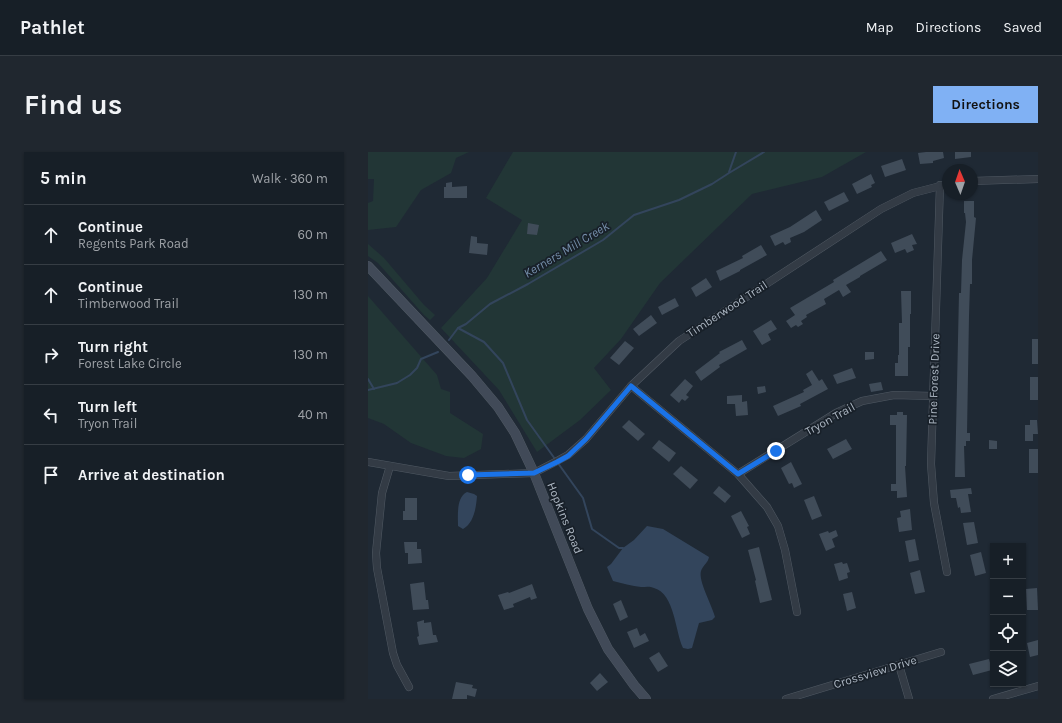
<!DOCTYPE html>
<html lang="en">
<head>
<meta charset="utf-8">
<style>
  :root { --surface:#171f27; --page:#20272f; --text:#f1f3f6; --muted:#9ea2a7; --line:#363d44; --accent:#80b1f4 }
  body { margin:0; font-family:Karla,sans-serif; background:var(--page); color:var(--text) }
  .controls { position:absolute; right:12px; bottom:12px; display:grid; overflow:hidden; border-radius:0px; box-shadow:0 1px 3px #0004 }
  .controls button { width:36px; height:36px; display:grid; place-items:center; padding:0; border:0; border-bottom:1px solid var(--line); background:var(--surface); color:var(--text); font:20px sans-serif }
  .compass { position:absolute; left:574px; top:12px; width:36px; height:36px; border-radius:50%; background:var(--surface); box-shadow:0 1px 3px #0004; rotate:358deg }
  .stop { position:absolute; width:12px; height:12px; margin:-9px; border:3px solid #1a73e8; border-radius:50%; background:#fff }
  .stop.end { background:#1a73e8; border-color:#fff; box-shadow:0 1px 4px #0008 }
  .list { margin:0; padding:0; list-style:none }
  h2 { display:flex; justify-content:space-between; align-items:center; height:52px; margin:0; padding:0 16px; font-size:17px }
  h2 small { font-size:13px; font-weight:400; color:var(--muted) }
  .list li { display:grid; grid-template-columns:26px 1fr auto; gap:12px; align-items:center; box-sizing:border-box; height:60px; padding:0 16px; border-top:1px solid var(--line) }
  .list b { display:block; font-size:15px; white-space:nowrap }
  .list p { margin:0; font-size:13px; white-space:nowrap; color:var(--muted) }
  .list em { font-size:13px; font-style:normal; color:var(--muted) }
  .icon { flex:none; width:22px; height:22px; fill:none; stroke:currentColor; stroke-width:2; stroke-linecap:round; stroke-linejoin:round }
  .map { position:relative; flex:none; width:670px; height:547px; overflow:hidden; border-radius:0px }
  header { display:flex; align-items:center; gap:24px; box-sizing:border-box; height:56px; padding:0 20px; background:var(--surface); border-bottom:1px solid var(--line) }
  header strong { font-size:19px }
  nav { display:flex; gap:22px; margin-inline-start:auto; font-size:14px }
  .intro { display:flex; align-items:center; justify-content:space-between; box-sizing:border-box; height:96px; padding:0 24px }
  h1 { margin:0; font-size:28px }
  .button { padding:10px 18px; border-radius:0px; background:var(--accent); color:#111; font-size:14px; font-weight:700 }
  main { display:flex; gap:24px; padding:0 24px }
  aside { flex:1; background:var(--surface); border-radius:0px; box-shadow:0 1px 3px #0004 }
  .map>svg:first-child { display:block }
  .green { fill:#223636 }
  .water { fill:#33455c }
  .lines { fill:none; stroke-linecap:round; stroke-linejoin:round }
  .stream { stroke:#33455c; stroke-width:2 }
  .building { fill:#404c59 }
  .street-casing { stroke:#505963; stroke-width:8 }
  .secondary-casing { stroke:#505963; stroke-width:10 }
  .street { stroke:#333b45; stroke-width:7 }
  .secondary { stroke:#414a58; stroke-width:9 }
  .route { stroke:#1a73e8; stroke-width:5 }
  .labels { text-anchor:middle; stroke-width:3.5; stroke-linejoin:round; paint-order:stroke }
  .street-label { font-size:12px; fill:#acb6c2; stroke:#182029 }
  .water-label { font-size:13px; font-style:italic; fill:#758eaa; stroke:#182029 }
</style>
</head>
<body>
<header>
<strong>Pathlet</strong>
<nav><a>Map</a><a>Directions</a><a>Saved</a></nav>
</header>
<div class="intro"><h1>Find us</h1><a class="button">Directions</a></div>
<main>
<aside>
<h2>5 min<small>Walk · 360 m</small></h2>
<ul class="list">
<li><svg class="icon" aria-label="ahead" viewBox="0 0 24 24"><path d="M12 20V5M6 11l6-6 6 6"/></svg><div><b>Continue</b><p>Regents Park Road</p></div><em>60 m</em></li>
<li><svg class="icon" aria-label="ahead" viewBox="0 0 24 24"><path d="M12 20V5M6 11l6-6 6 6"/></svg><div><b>Continue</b><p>Timberwood Trail</p></div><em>130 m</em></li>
<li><svg class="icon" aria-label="right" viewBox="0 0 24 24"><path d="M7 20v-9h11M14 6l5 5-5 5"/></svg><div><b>Turn right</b><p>Forest Lake Circle</p></div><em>130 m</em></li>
<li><svg class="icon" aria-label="left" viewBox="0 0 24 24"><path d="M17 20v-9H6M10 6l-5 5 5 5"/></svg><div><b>Turn left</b><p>Tryon Trail</p></div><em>40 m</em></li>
<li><svg class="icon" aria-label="arrive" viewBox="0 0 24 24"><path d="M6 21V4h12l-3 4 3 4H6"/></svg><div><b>Arrive at destination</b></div></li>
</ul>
</aside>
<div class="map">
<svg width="670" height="547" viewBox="0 0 670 547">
  <rect width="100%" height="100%" fill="#1f2934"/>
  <g class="green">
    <polygon points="0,0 101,0 88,6 83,21 53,38 28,75 0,78 0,51 5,49 6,27 0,27"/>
    <polygon points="145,0 498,0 454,25 384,42 292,131 253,187 226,216 243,238 212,268 169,300 131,238 73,176 119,126 154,68 118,46"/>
    <polygon points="0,92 16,106 56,153 67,163 62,168 56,163 10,111 0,104"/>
    <polygon points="0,144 69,223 73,237 82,240 82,261 115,282 113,297 96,306 78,304 43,291 16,272 0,266"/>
  </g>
  <g class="water">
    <path d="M99 340 106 342 109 344C108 356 106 371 95 377L90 374C90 364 88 345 99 340Z"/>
    <path d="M279 374 295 377 341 405C340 411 335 413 333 419 330 429 344 453 347 465L344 468 331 471 324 496 320 497 315 496C307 479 307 442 286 436 282 434 277 435 273 435 264 434 254 431 245 429L239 415 243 412 255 396 266 388Z"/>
  </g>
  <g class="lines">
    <g class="stream">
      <polyline points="361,20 368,0"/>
      <polyline points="90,176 116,190 135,211 159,268 215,346 224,377 251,396 255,396"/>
      <polyline points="81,188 90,176 98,172 122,152 160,132 235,88 266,63 311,48 344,32 361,21 396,0"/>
      <polyline points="0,227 6,237"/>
      <polyline points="0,238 29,231 42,223 49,216 53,207 70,200"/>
    </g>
  </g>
  <g class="building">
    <polygon points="558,0 575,0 576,6 565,9 565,11 552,12 550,1"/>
    <polygon points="587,0 603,0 603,5 587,7"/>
    <polygon points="534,7 538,18 517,25 513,14"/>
    <polygon points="503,22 507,31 503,33 504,35 489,42 484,32"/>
    <polygon points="84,30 84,35 99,34 99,46 76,46 76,35 78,35 78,31"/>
    <polygon points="476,40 481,49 461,59 456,50"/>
    <polygon points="596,49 606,49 606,65 608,66 604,108 604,132 602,132 601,164 599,281 602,281 602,289 598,289 598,294 596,294 597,325 587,325 591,141 593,141 594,108 598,70 597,61 596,61"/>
    <polygon points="448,58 454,68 436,80 422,86 423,90 417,93 415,90 407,94 402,84 422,75"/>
    <polygon points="160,71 171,73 169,83 159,82"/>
    <polygon points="544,82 549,92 544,93 546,98 539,101 537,97 527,101 523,91"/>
    <polygon points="103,84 109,85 109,91 120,92 119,103 101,101"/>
    <polygon points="393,93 399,103 372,118 372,119 352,129 348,119 375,106 374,104"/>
    <polygon points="513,99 519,108 492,124 492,125 478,133 483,140 475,145 471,138 456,147 458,152 438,163 439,165 433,169 435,172 430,175 428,173 423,176 418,169 427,163 422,156 466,130 465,128"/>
    <polygon points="338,126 344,135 328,145 323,136"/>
    <polygon points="533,139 543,139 543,162 542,162 542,195 540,195 540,224 527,224 527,211 530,211 530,203 531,203 531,171 534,171"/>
    <polygon points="307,146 311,154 294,163 290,155"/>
    <polygon points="283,163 289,171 271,184 265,177"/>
    <polygon points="403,168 409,177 400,182 403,188 394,193 385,179"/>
    <rect x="664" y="187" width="6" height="25"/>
    <polygon points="374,188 379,197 351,213 352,215 333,229 327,220 352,201 351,200"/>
    <polygon points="257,189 266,196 251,213 242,206"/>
    <polygon points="497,200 506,200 506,207 497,208"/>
    <polygon points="484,216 488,226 469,232 465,223"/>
    <polygon points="444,218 451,229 454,227 460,237 432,252 433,254 410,264 405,254 436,240 435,238 444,233 438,222"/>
    <rect x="662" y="225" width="8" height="23"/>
    <polygon points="317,227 325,234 318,243 321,245 317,249 314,247 311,251 302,243"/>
    <polygon points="513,230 515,238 503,240 501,232"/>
    <polygon points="397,234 398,240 390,242 389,235"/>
    <polygon points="374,243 374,250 379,249 380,263 368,264 367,252 359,252 359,244"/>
    <polygon points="529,260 535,260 535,263 539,263 538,314 537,314 539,345 529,346 529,339 523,339 523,332 528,332 528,273 522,273 522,263 529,263"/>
    <polygon points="261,268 277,282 270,289 254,275"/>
    <polygon points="662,268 669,268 670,282 665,282 665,289 657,289 657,273 662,273"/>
    <polygon points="478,287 484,297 465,307 459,297"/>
    <polygon points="291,288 308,301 301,310 284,296"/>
    <polygon points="621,288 629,289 629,297 621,297"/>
    <rect x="661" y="297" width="9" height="24"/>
    <polygon points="423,310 434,332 426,336 424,331 421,332 413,316"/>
    <polygon points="313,314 330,328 322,337 305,322"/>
    <polygon points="351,334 363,344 357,351 345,341"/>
    <polygon points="603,336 604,342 600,342 603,360 593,361 592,355 590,356 588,346 583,346 582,338"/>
    <polygon points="446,344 454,364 444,368 436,348"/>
    <polygon points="37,346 49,346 49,368 35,368 35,359 37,359"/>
    <polygon points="542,357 544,378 531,380 529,366 533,365 532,359"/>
    <polygon points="373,359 381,374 379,375 382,382 374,386 363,364"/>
    <polygon points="606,370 610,391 599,393 595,371"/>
    <polygon points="468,378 470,384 464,387 467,395 458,399 451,382 460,379 461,381"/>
    <polygon points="547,387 551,408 541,410 537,389"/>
    <polygon points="36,390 49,390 49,397 53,397 54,411 40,412 40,401 37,401"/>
    <polygon points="391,395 404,448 392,451 387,429 388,428 380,398"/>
    <polygon points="613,400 618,421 607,424 602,403"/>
    <polygon points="474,410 475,412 479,411 482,420 479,421 480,426 471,429 466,412"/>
    <polygon points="552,418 557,440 547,442 542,421"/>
    <polygon points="56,430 58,448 60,448 61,457 45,458 42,432"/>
    <polygon points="164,432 169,446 163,448 162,445 145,452 146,455 136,458 130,443 140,440 141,441"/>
    <polygon points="669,436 670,458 659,458 658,437"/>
    <polygon points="484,440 488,456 479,459 475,442"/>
    <polygon points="253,448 260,465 252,469 245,452"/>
    <polygon points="56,468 56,471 63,470 65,483 68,483 70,490 51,493 49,485 51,484 49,470"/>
    <polygon points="269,476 272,484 277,481 281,489 266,496 259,480"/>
    <polygon points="670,488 670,503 662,505 659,491"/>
    <polygon points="291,500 300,514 290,520 281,506"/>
    <polygon points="621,507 624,518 605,523 601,512"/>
    <polygon points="232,521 240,530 229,539 222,531"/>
    <polygon points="88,530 105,533 104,536 109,537 107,545 99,543 99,547 84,547"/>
  </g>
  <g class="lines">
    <defs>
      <g id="street">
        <polyline points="604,29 670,27"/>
        <polyline points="572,33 563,312 566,351 579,420"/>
        <polyline points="263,234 370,322 399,355 410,374 417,398 429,460"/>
        <polyline points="0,310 81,324 166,321 189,309 200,303 218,287 263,234 311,189 513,57 545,41 580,32"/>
        <polyline points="22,314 14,341 8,401 9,416 25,501 29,513 41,535"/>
        <polyline points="370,322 468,261 494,249 526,243 565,244"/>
        <polyline points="531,513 541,547"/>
        <polyline points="418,547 573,500"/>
        <polyline points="625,547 670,534"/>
      </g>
      <polyline id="secondary" points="0,114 104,224 130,255 147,281 166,321 220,457 240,497 266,533 278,547"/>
    </defs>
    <use href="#street" class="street-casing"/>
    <use href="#secondary" class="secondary-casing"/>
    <use href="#street" class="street"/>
    <use href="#secondary" class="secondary"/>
  </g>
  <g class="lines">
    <polyline class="route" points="100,323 166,321 189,310 200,304 218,287 263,234 370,322 408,299"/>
  </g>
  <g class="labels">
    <g class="street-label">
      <text transform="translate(359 157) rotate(-33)" y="4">Timberwood Trail</text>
      <text transform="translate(566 227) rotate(-88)" y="4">Pine Forest Drive</text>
      <text transform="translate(462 267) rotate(-29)" y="4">Tryon Trail</text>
      <text transform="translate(197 366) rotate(68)" y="4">Hopkins Road</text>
      <text transform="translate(507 520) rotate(-17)" y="4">Crossview Drive</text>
    </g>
    <g class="water-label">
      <text transform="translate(198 97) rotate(-31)" y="5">Kerners Mill Creek</text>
    </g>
  </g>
</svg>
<div class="controls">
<button>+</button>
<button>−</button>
<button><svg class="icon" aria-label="locate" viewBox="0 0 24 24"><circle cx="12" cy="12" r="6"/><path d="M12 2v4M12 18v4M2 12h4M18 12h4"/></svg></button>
<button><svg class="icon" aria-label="layers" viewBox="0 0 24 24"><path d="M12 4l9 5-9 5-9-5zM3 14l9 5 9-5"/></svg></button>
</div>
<svg class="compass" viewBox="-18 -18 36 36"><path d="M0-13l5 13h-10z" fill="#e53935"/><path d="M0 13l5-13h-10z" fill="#9ea2a7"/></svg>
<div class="stop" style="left:100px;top:323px"></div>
<div class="stop end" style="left:408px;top:299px"></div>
</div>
</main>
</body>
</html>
